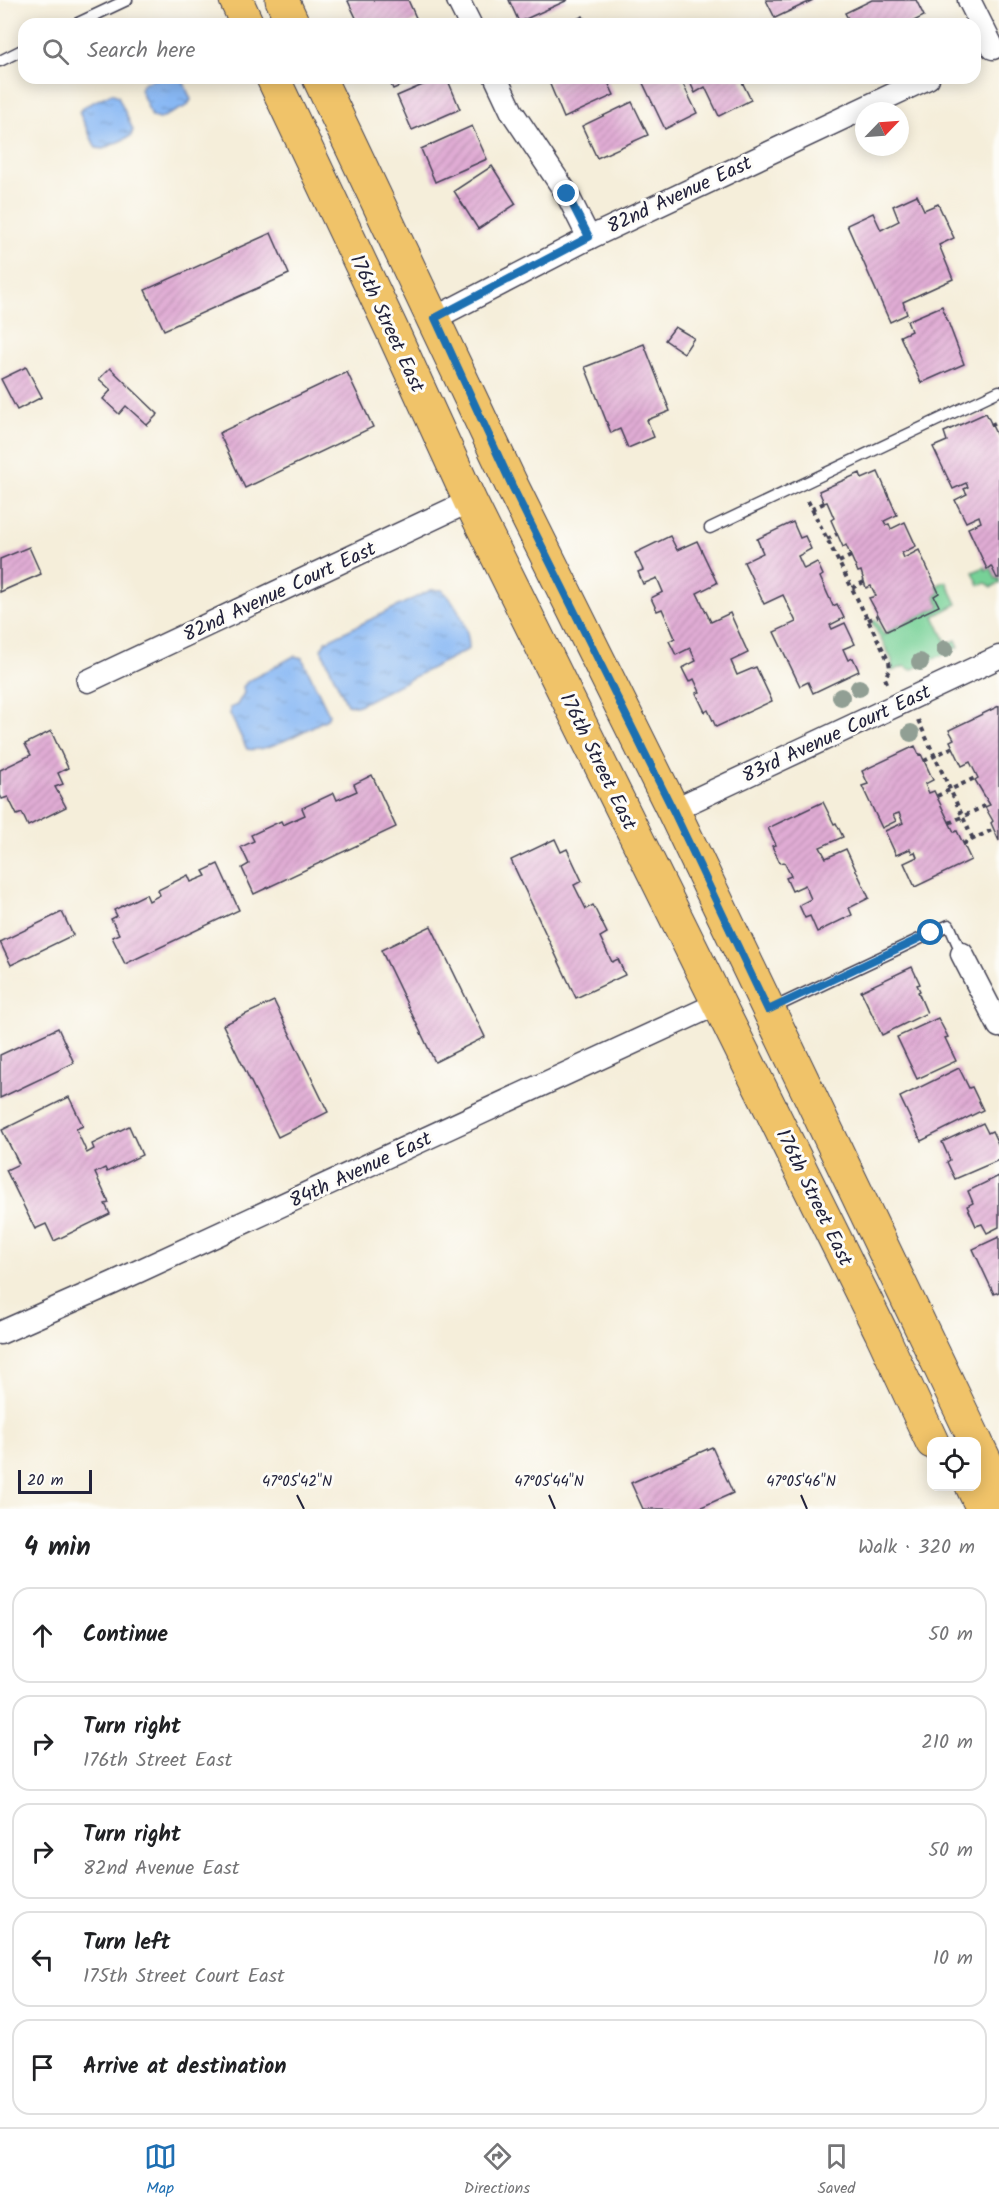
<!DOCTYPE html>
<html lang="en">
<head>
<meta charset="utf-8">
<style>
  :root { --surface:#fff; --page:#f2f2f2; --text:#202124; --muted:#757577; --line:#e0e0e0; --accent:#1f6fb2 }
  body { margin:0; font-family:Kalam,sans-serif; background:var(--page); color:var(--text) }
  .controls { position:absolute; right:18px; bottom:18px; display:grid; overflow:hidden; border-radius:12px; box-shadow:0 3px 15px #0003 }
  .controls button { width:54px; height:54px; display:grid; place-items:center; padding:0; border:0; border-bottom:2px solid var(--line); background:var(--surface); color:var(--text); font:30px sans-serif }
  .compass { position:absolute; left:855px; top:102px; width:54px; height:54px; border-radius:50%; background:var(--surface); box-shadow:0 3px 15px #0003; rotate:65deg }
  .scale { position:absolute; left:18px; bottom:15px; width:74px; box-sizing:border-box; padding-left:6px; border:3px solid #22223b; border-top:0; font-size:16px; line-height:21px; white-space:nowrap; color:#22223b; -webkit-text-stroke:4px #fdfcf7; paint-order:stroke }
  .stop { position:absolute; width:18px; height:18px; margin:-14px; border:4px solid #1f6fb2; border-radius:50%; background:#fff }
  .stop.end { background:#1f6fb2; border-color:#fff; box-shadow:0 2px 6px #0008 }
  .list { margin:0; padding:0; list-style:none }
  h2 { display:flex; justify-content:space-between; align-items:center; height:78px; margin:0; padding:0 24px; font-size:26px }
  h2 small { font-size:20px; font-weight:400; color:var(--muted) }
  .list li { display:grid; grid-template-columns:39px 1fr auto; gap:18px; align-items:center; box-sizing:border-box; height:96px; margin:0 12px 12px; padding:0 12px; border:2px solid var(--line); border-radius:18px }
  .list b { display:block; font-size:22px; white-space:nowrap }
  .list p { margin:0; font-size:20px; white-space:nowrap; color:var(--muted) }
  .list em { font-size:20px; font-style:normal; color:var(--muted) }
  .icon { flex:none; width:33px; height:33px; fill:none; stroke:currentColor; stroke-width:2; stroke-linecap:round; stroke-linejoin:round }
  .map { position:relative; flex:none; width:999px; height:1509px; overflow:hidden }
  .search { position:absolute; background:var(--surface); box-shadow:0 3px 15px #0003; left:18px; right:18px; top:18px; height:66px; display:flex; align-items:center; gap:15px; box-sizing:border-box; padding:0 21px; border-radius:18px; color:var(--muted); font-size:22px }
  .sheet { height:618px; background:var(--surface) }
  nav { display:flex; justify-content:space-around; align-items:center; box-sizing:border-box; height:84px; border-top:2px solid var(--line); background:var(--surface); font-size:16px; color:var(--muted) }
  nav a { display:grid; justify-items:center; gap:3px }
  nav .on { color:var(--accent) }
  .map>svg:first-child { display:block }
  .green { fill:#77d197; stroke:#4c7a69; stroke-width:1.5 }
  .water { fill:url(#water-ripples); stroke:#556d98; stroke-width:1.5 }
  .building { fill:url(#building-hatch) }
  .lines { fill:none; stroke-linecap:round; stroke-linejoin:round }
  .lane-casing { stroke:#424153; stroke-width:13 }
  .street-casing { stroke:#424153; stroke-width:25 }
  .primary-casing { stroke:#424153; stroke-width:35 }
  .path { stroke:#424153; stroke-width:4; stroke-dasharray:4.5 4.5; stroke-linecap:butt }
  .lane { stroke:#fff; stroke-width:10 }
  .street { stroke:#fff; stroke-width:22 }
  .primary { stroke:#f0c369; stroke-width:33 }
  .tree { fill:#919f94 }
  .route { stroke:#1f6fb2; stroke-width:8 }
  .ticks { fill:none; stroke:#22223b; stroke-width:2 }
  .labels { text-anchor:middle; stroke-width:6; stroke-linejoin:round; paint-order:stroke }
  .street-label { font-size:20px; fill:#22223b; stroke:#fdfcf7 }
  .ticks-label { font-size:15px; text-anchor:middle; fill:#22223b; stroke:#fdfcf7; stroke-width:6; stroke-linejoin:round; paint-order:stroke }
</style>
</head>
<body>
<div class="map">
<svg width="999" height="1509" viewBox="0 0 999 1509">
  <defs>
    <pattern id="water-ripples" width="26" height="14" patternUnits="userSpaceOnUse" patternTransform="scale(1.5)"><rect width="26" height="14" fill="#88b8f4"/><path d="M2 4q2-2 4 0t4 0M15 11q2-2 4 0t4 0" fill="none" stroke="#6f95c7"/></pattern>
    <pattern id="building-hatch" width="6" height="6" patternUnits="userSpaceOnUse" patternTransform="scale(1.5)"><rect width="6" height="6" fill="#e0acd4"/><path d="M-1 1l2-2M0 6l6-6M5 7l2-2" fill="none" stroke="#c094b7"/></pattern>
  </defs>
  <rect width="100%" height="100%" fill="#fdfcf7"/>
  <filter id="ink" filterUnits="userSpaceOnUse"><feTurbulence type="fractalNoise" baseFrequency=".0167" numOctaves="2"/><feDisplacementMap in="SourceGraphic" scale="12" xChannelSelector="R" yChannelSelector="G"/><feConvolveMatrix kernelMatrix="1 2 1 2 8 2 1 2 1" color-interpolation-filters="sRGB"/></filter>
  <filter id="wash" filterUnits="userSpaceOnUse"><feTurbulence type="fractalNoise" baseFrequency=".008" numOctaves="4" result="noise"/><feDisplacementMap in="SourceGraphic" scale="24" xChannelSelector="R" yChannelSelector="G"/><feGaussianBlur stdDeviation="1.35" result="paint"/><feColorMatrix in="noise" values="0 0 0 0 0 0 0 0 0 0 0 0 0 0 0 0 0 1.4 0 .05"/><feComposite in="paint" operator="in"/></filter>
  <g filter="url(#wash)">
    <rect width="100%" height="100%" fill="#f5eeda"/>
    <g class="green">
      <polygon points="985,567 986,570 991,568 996,579 999,578 999,583 992,587 986,583 979,585 973,572"/>
      <polygon points="946,581 957,604 934,616 947,644 956,640 959,647 911,670 905,666 892,671 892,660 872,622 876,620 884,635 888,633 887,631 940,606 935,596 940,593 936,586"/>
    </g>
    <g class="water">
      <polygon points="156,78 182,78 191,100 187,106 159,119 152,117 140,89 143,84"/>
      <polygon points="112,93 118,96 133,130 131,136 103,149 96,148 79,112 83,107"/>
      <path d="M431 590H442C458 604 469 629 469 649L357 706 347 704 321 649 326 641Z"/>
      <path d="M294 656 302 658 329 714 327 719C308 728 267 754 247 749L230 714V708L237 705 244 693 243 687 247 682Z"/>
    </g>
    <g id="blocks">
      <g class="building">
        <polygon points="350,0 408,0 417,20 409,24 359,24 348,1"/>
        <polygon points="509,0 568,0 519,22"/>
        <polygon points="766,0 813,0 775,18"/>
        <polygon points="872,0 916,0 924,16 908,24 851,24 845,13"/>
        <polygon points="583,16 587,24 566,24"/>
        <polygon points="388,78 418,78 393,89"/>
        <polygon points="439,78 447,78 460,109 412,130 397,96"/>
        <polygon points="559,78 606,78 614,95 564,118 549,82"/>
        <polygon points="680,78 697,113 665,129 641,79"/>
        <polygon points="688,78 740,78 751,100 719,116 705,87 695,93"/>
        <polygon points="632,102 648,135 597,158 582,126"/>
        <polygon points="472,126 487,159 435,182 421,149"/>
        <polygon points="492,166 516,204 478,229 454,191"/>
        <polygon points="917,195 924,210 938,204 954,238 939,245 953,279 903,302 907,314 890,322 847,225 873,213 881,230 899,221 893,206"/>
        <polygon points="271,233 289,274 164,330 145,290"/>
        <polygon points="942,306 964,364 921,383 900,336 911,331 907,321"/>
        <polygon points="675,327 694,338 684,353 665,340"/>
        <polygon points="644,344 670,411 647,420 654,437 628,448 620,429 611,433 585,367"/>
        <polygon points="26,367 42,397 17,410 1,379"/>
        <polygon points="110,368 158,414 147,425 126,406 119,414 103,399 111,390 99,379"/>
        <polygon points="347,372 373,427 245,488 219,433"/>
        <polygon points="986,413 999,440 999,578 997,578 991,566 987,569 968,528 981,522 979,516 966,522 955,500 967,494 964,489 968,487 966,483 953,489 933,447 947,441 944,432"/>
        <polygon points="878,472 897,515 884,521 886,525 889,524 891,529 905,522 916,546 902,553 904,558 919,550 939,593 934,596 939,606 887,631 869,598 876,596 871,586 866,588 861,571 858,572 846,545 843,547 831,520 834,518 827,502 824,503 819,491 860,473 862,479"/>
        <polygon points="793,522 800,538 805,536 811,549 798,556 804,569 817,562 823,575 820,577 833,606 837,604 844,618 830,625 832,629 845,623 855,644 843,649 848,660 853,658 859,671 813,693 808,682 800,686 774,632 796,622 783,595 764,604 744,562 763,553 757,539"/>
        <polygon points="670,536 677,550 697,541 717,583 697,593 711,622 730,613 748,653 731,661 737,675 756,667 772,701 716,727 708,710 705,712 696,693 700,692 694,679 689,682 682,668 696,661 690,648 676,655 669,641 675,638 662,609 657,611 651,598 663,592 657,578 643,584 638,572 643,570 635,553"/>
        <polygon points="29,547 41,574 0,592 0,559"/>
        <polygon points="999,706 999,841 991,823 993,821 985,807 990,805 975,780 978,778 970,762 962,766 950,741 954,739 949,730"/>
        <polygon points="51,731 68,768 58,773 63,784 55,787 66,807 28,826 22,813 17,815 8,797 2,799 0,795 0,770 31,755 25,744"/>
        <polygon points="915,746 919,755 921,754 933,780 925,784 929,793 934,791 954,832 957,831 971,860 915,887 904,863 917,857 915,852 912,853 910,849 896,855 885,831 903,823 899,813 893,815 896,821 882,828 862,786 868,784 862,771"/>
        <polygon points="372,775 396,827 254,894 242,868 249,864 241,847 254,841 251,835 281,821 283,825 305,815 302,808 334,793 337,800 357,791 354,784"/>
        <polygon points="823,802 834,824 836,823 843,837 820,847 826,858 846,849 869,898 849,908 852,915 817,932 810,916 805,918 799,905 811,899 805,885 792,891 786,878 791,876 784,862 780,863 772,846 776,845 768,828"/>
        <polygon points="555,839 561,852 567,849 582,881 574,885 586,909 593,905 607,933 600,937 612,962 618,959 625,975 576,998 511,860"/>
        <polygon points="218,864 239,910 125,964 112,937 119,934 111,919 117,916 114,910 146,894 149,901 160,895 158,890 188,875 191,882 206,876 203,871"/>
        <polygon points="62,912 73,935 11,965 0,942"/>
        <polygon points="431,926 485,1037 435,1062 381,950"/>
        <polygon points="912,967 920,984 917,985 920,991 918,992 927,1013 882,1035 861,991"/>
        <polygon points="274,1001 328,1112 278,1137 223,1025"/>
        <polygon points="938,1018 948,1037 945,1038 956,1061 917,1079 897,1037"/>
        <polygon points="58,1028 74,1063 0,1098 0,1055"/>
        <polygon points="959,1068 969,1088 972,1087 983,1110 921,1141 900,1097"/>
        <polygon points="69,1097 83,1126 76,1129 87,1153 94,1149 92,1144 129,1126 142,1155 107,1172 105,1168 95,1173 109,1203 105,1204 110,1214 54,1241 46,1224 35,1229 6,1170 19,1164 2,1130"/>
        <polygon points="983,1123 988,1133 992,1131 999,1146 999,1160 955,1179 947,1162 950,1160 942,1142"/>
        <polygon points="999,1176 999,1227 987,1233 982,1224 976,1226 967,1206 973,1203 968,1191"/>
        <polygon points="999,1237 999,1292 994,1294 973,1249"/>
        <polygon points="712,1447 733,1493 697,1509 643,1509 631,1483"/>
      </g>
    </g>
  </g>
  <g filter="url(#ink)">
    <use href="#blocks" fill-opacity="0" stroke="#424153" stroke-width="1.5"/>
    <g class="lines">
      <defs>
        <g id="lane">
          <polyline points="76,24 127,0"/>
          <polyline points="0,61 24,49"/>
          <polyline points="710,528 999,391"/>
          <polyline points="771,1009 949,925 962,954"/>
        </g>
        <g id="street">
          <polyline points="458,0 470,24"/>
          <polyline points="969,0 993,48"/>
          <polyline points="496,78 512,112 567,194 589,238"/>
          <polyline points="435,318 589,238 928,78"/>
          <polyline points="88,681 470,501"/>
          <polyline points="673,810 999,657"/>
          <polyline points="962,954 999,1026"/>
          <polyline points="0,1333 113,1283 719,1003"/>
        </g>
        <g id="primary">
          <polyline points="236,0 247,24"/>
          <polyline points="282,0 293,24"/>
          <polyline points="273,78 392,330 470,501 881,1332 932,1442"/>
          <polyline points="319,78 513,488 673,810 976,1442"/>
          <polyline points="976,1442 999,1489"/>
          <polyline points="972,1486 983,1509"/>
        </g>
      </defs>
      <use href="#lane" class="lane-casing"/>
      <use href="#street" class="street-casing"/>
      <use href="#primary" class="primary-casing"/>
      <g class="path">
        <polyline points="991,425 999,421"/>
        <polyline points="808,501 889,662 890,668 885,678 888,685"/>
        <polyline points="812,509 824,503"/>
        <polyline points="827,539 837,534"/>
        <polyline points="839,562 851,556"/>
        <polyline points="852,588 864,582"/>
        <polyline points="868,620 878,616"/>
        <polyline points="918,720 973,839"/>
        <polyline points="924,761 953,747"/>
        <polyline points="937,796 977,777"/>
        <polyline points="949,823 989,804"/>
        <polyline points="963,844 994,829"/>
      </g>
      <use href="#lane" class="lane"/>
      <use href="#street" class="street"/>
      <use href="#primary" class="primary"/>
    </g>
    <g class="tree">
      <circle cx="945" cy="649" r="9"/>
      <circle cx="920" cy="662" r="9"/>
      <circle cx="859" cy="688" r="9"/>
      <circle cx="841" cy="697" r="9"/>
      <circle cx="911" cy="733" r="9"/>
    </g>
  </g>
  <g class="lines" filter="url(#ink)">
    <polyline class="route" points="567,194 589,237 435,318 513,488 673,810 768,1010 931,933"/>
  </g>
  <path class="ticks" d="M297 1495 304 1509M549 1495 555 1509M801 1495 807 1509"/>
  <g class="labels">
    <g class="street-label">
      <text transform="translate(679 194) rotate(-25)" y="7">82nd Avenue East</text>
      <text transform="translate(388 323) rotate(65)" y="7">176th Street East</text>
      <text transform="translate(279 591) rotate(-25)" y="7">82nd Avenue Court East</text>
      <text transform="translate(836 733) rotate(-25)" y="7">83rd Avenue Court East</text>
      <text transform="translate(599 761) rotate(64)" y="7">176th Street East</text>
      <text transform="translate(360 1169) rotate(-25)" y="7">84th Avenue East</text>
      <text transform="translate(815 1197) rotate(64)" y="7">176th Street East</text>
    </g>
  </g>
  <g class="ticks-label">
    <text x="297" y="1486">47°05'42"N</text>
    <text x="549" y="1486">47°05'44"N</text>
    <text x="801" y="1486">47°05'46"N</text>
  </g>
</svg>
<div class="controls">
<button><svg class="icon" aria-label="locate" viewBox="0 0 24 24"><circle cx="12" cy="12" r="6"/><path d="M12 2v4M12 18v4M2 12h4M18 12h4"/></svg></button>
</div>
<svg class="compass" viewBox="-18 -18 36 36"><path d="M0-13l5 13h-10z" fill="#e53935"/><path d="M0 13l5-13h-10z" fill="#757577"/></svg>
<div class="scale">20 m</div>
<div class="stop" style="left:931px;top:933px"></div>
<div class="stop end" style="left:567px;top:194px"></div>
<div class="search"><svg class="icon" aria-label="search" viewBox="0 0 24 24"><circle cx="10" cy="10" r="6"/><path d="M15 15l6 6"/></svg>Search here</div>
</div>
<section class="sheet">
<h2>4 min<small>Walk · 320 m</small></h2>
<ul class="list">
<li><svg class="icon" aria-label="ahead" viewBox="0 0 24 24"><path d="M12 20V5M6 11l6-6 6 6"/></svg><div><b>Continue</b></div><em>50 m</em></li>
<li><svg class="icon" aria-label="right" viewBox="0 0 24 24"><path d="M7 20v-9h11M14 6l5 5-5 5"/></svg><div><b>Turn right</b><p>176th Street East</p></div><em>210 m</em></li>
<li><svg class="icon" aria-label="right" viewBox="0 0 24 24"><path d="M7 20v-9h11M14 6l5 5-5 5"/></svg><div><b>Turn right</b><p>82nd Avenue East</p></div><em>50 m</em></li>
<li><svg class="icon" aria-label="left" viewBox="0 0 24 24"><path d="M17 20v-9H6M10 6l-5 5 5 5"/></svg><div><b>Turn left</b><p>175th Street Court East</p></div><em>10 m</em></li>
<li><svg class="icon" aria-label="arrive" viewBox="0 0 24 24"><path d="M6 21V4h12l-3 4 3 4H6"/></svg><div><b>Arrive at destination</b></div></li>
</ul>
</section>
<nav>
<a class="on"><svg class="icon" aria-label="map" viewBox="0 0 24 24"><path d="M3 6l6-2 6 2 6-2v14l-6 2-6-2-6 2zM9 4v14M15 6v14"/></svg>Map</a>
<a><svg class="icon" aria-label="directions" viewBox="0 0 24 24"><path d="M12 3l9 9-9 9-9-9zM9 14v-3h6M13 9l2 2-2 2"/></svg>Directions</a>
<a><svg class="icon" aria-label="saved" viewBox="0 0 24 24"><path d="M7 4h10v16l-5-4-5 4z"/></svg>Saved</a>
</nav>
</body>
</html>
